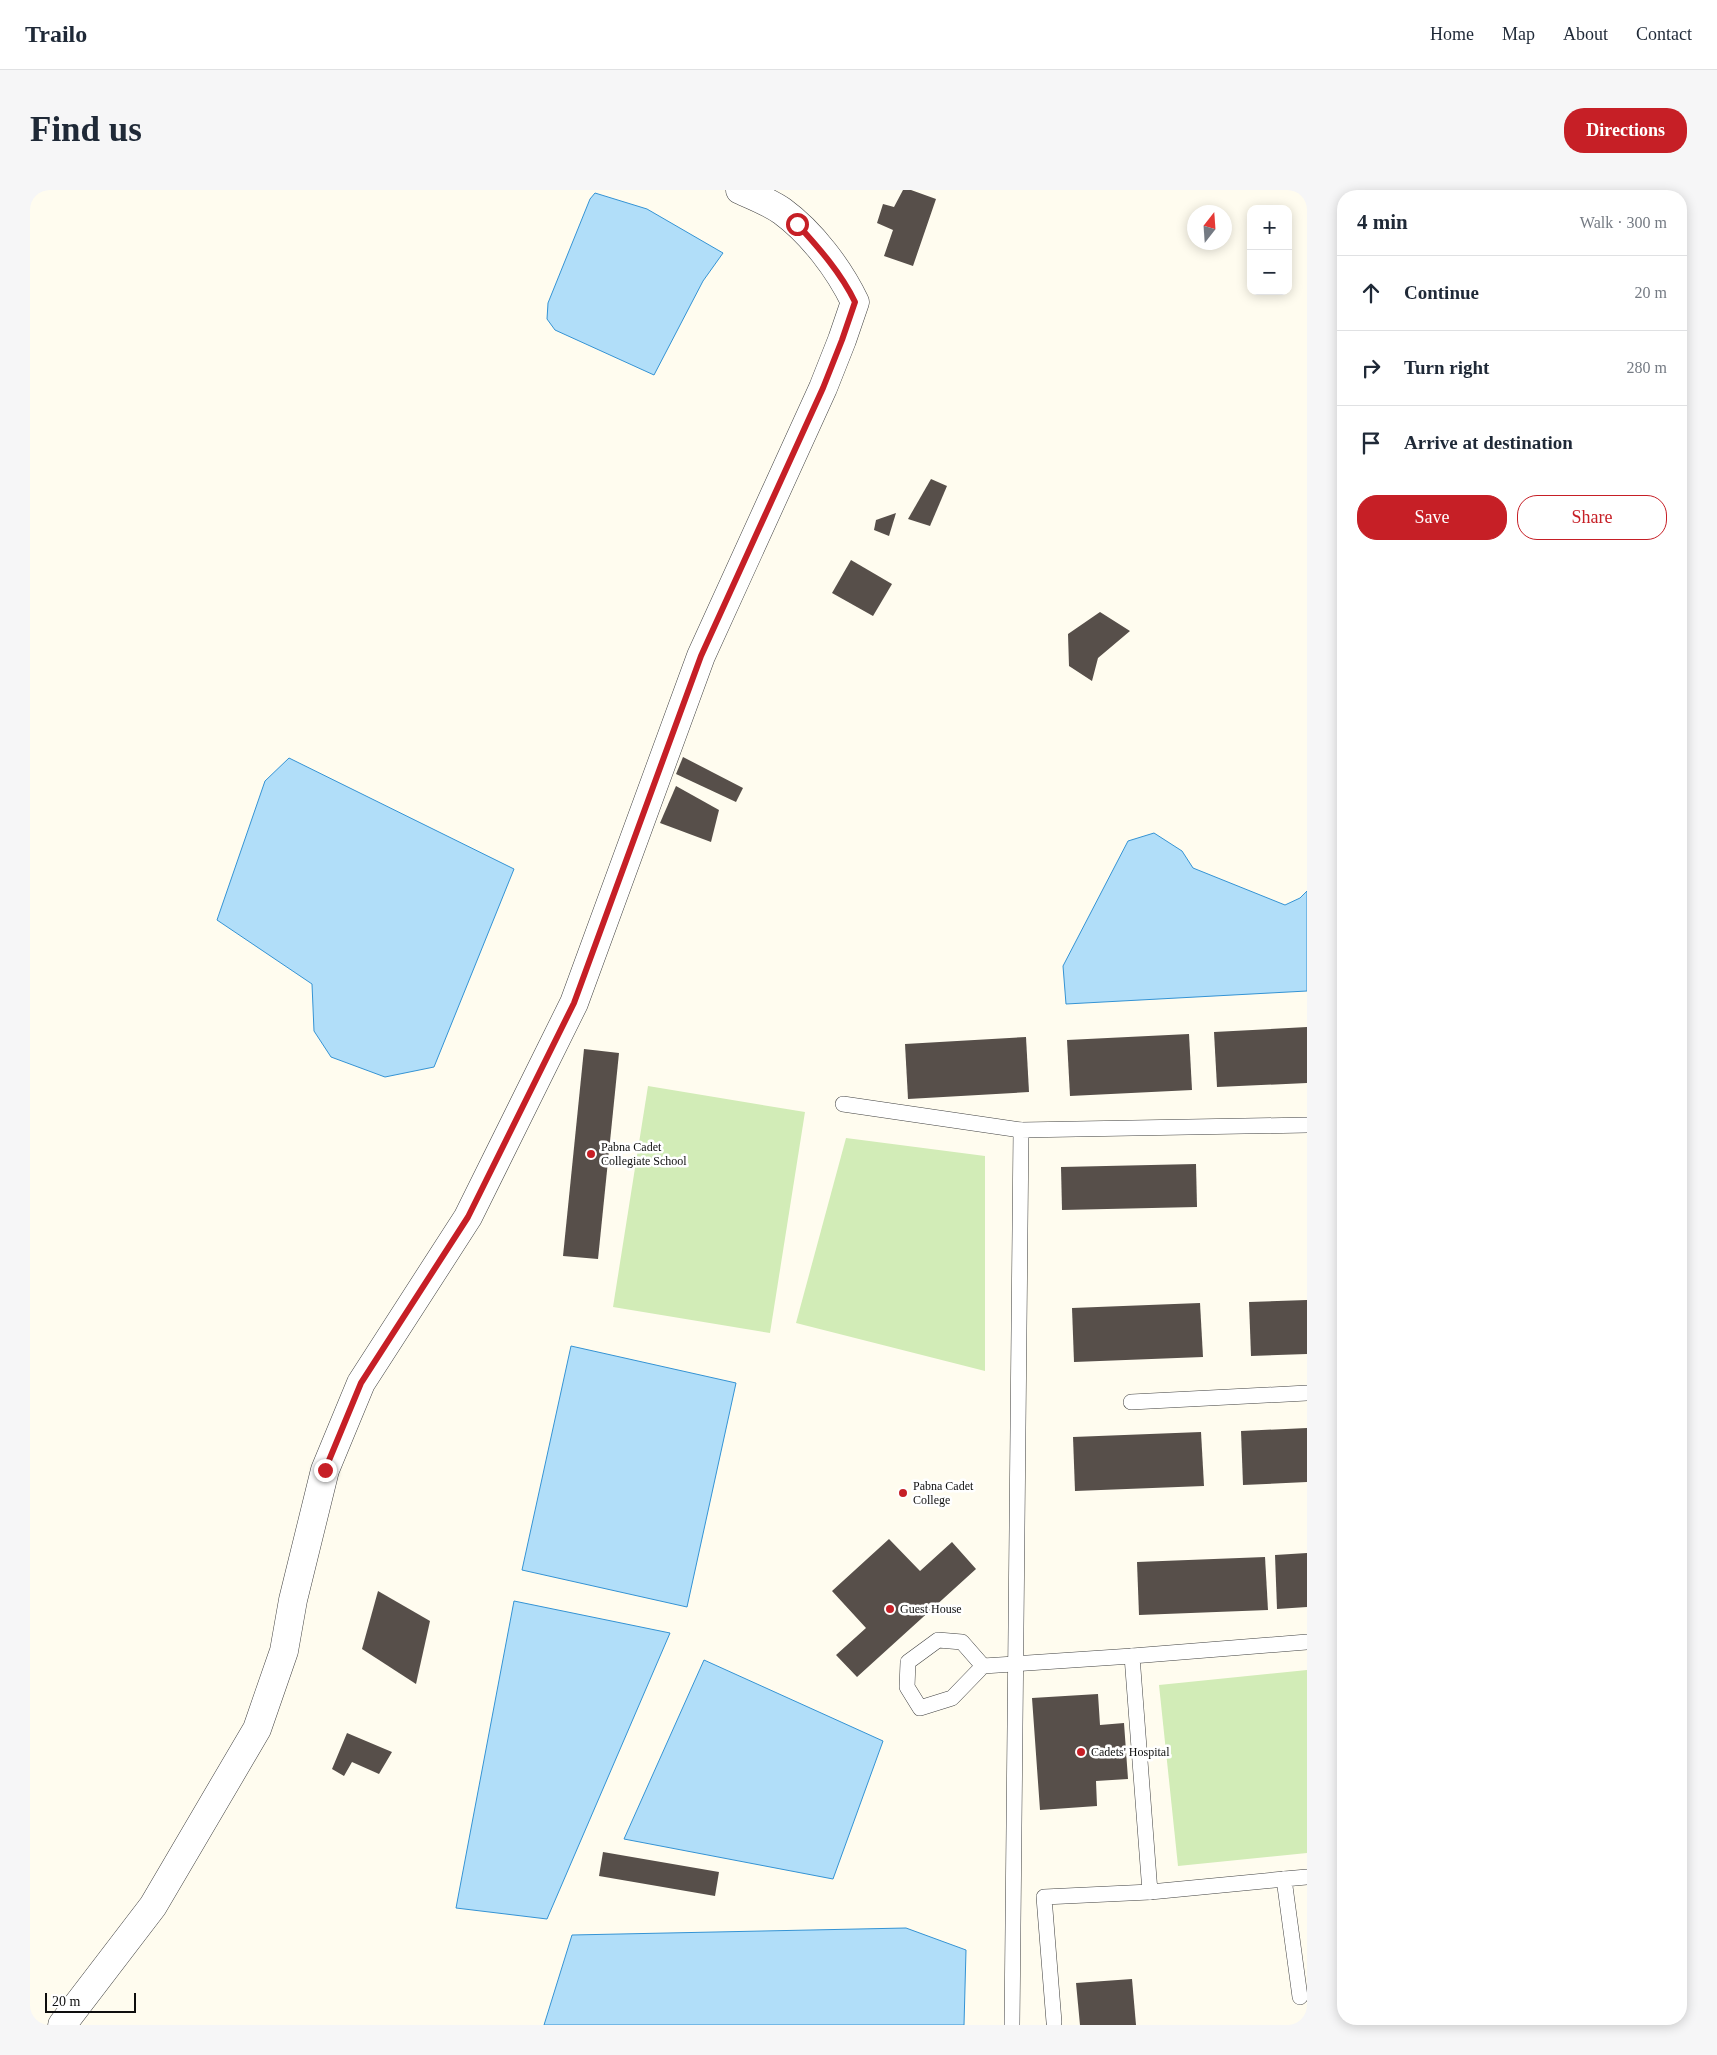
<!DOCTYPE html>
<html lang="en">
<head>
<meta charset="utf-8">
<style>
  :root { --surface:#fff; --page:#f6f6f7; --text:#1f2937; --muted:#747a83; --line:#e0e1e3; --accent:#c61f26 }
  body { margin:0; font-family:Georgia,serif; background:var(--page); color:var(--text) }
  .controls { position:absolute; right:15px; top:15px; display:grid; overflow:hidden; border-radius:10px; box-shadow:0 2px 12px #0003 }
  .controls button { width:45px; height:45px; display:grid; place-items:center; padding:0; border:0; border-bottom:1px solid var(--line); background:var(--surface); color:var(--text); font:25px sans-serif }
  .compass { position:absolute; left:1157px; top:15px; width:45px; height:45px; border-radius:50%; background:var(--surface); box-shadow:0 2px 12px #0003; rotate:17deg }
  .scale { position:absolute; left:15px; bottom:12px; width:91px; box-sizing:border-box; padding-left:5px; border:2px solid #0e0e0e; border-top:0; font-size:14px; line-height:18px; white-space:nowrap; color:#0e0e0e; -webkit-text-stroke:4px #fff; paint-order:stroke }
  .stop { position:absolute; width:15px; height:15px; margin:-11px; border:4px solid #c61f26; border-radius:50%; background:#fff }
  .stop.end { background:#c61f26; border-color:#fff; box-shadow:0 1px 5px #0008 }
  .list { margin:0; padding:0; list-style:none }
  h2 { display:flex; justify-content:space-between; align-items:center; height:65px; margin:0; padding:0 20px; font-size:21px }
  h2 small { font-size:16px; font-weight:400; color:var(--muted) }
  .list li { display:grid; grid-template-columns:32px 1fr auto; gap:15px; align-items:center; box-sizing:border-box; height:75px; padding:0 20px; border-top:1px solid var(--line) }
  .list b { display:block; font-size:19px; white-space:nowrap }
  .list em { font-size:16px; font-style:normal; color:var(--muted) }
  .actions { display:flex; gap:10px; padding:15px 20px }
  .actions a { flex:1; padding:11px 0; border:1px solid var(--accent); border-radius:20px; text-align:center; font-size:18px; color:var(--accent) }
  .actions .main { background:var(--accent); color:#fff }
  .icon { flex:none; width:28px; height:28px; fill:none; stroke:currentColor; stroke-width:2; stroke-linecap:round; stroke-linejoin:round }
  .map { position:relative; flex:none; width:1277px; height:1835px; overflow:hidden; border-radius:20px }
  header { display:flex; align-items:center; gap:30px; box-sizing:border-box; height:70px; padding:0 25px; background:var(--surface); border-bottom:1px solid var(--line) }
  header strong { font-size:24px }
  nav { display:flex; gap:28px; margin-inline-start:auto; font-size:18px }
  .intro { display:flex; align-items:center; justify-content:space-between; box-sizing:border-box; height:120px; padding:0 30px }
  h1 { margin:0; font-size:35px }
  .button { padding:12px 22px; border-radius:20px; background:var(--accent); color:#fff; font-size:18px; font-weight:700 }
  main { display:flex; gap:30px; padding:0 30px }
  aside { flex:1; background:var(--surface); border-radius:20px; box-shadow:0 2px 12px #0003 }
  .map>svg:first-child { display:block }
  .green { fill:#d2ecb7 }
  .water { fill:#b1def9; stroke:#3493d4 }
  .building { fill:#574f4a }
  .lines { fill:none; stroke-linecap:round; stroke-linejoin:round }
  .lane-casing { stroke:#414141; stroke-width:16 }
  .street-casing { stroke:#414141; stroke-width:29 }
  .lane { stroke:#fff; stroke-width:15 }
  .street { stroke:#fff; stroke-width:28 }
  .route { stroke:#c61f26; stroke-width:6 }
  .poi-dot { fill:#c61f26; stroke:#fff; stroke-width:2 }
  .labels { text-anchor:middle; stroke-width:5; stroke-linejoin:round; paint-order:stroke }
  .poi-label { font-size:12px; fill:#0e0e0e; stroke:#fff; text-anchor:start }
</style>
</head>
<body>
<header>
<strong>Trailo</strong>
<nav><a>Home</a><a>Map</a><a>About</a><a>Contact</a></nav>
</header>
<div class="intro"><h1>Find us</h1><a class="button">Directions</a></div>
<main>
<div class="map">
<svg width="1277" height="1835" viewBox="0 0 1277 1835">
  <rect width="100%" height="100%" fill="#fffcef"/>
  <g class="green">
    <polygon points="618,896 775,922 740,1143 583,1117"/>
    <polygon points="816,948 955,966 955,1181 766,1133"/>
    <polygon points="1277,1480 1277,1663 1148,1676 1129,1495"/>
  </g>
  <g class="water">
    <polygon points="565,3 617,19 693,63 673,91 624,185 525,140 517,129 518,113 560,9"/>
    <polygon points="259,568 484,679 404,877 355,887 301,867 284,841 282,794 187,730 235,591"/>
    <polygon points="1124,643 1152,661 1163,678 1255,715 1270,708 1277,701 1277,801 1036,814 1033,776 1098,651"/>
    <polygon points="541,1156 706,1193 657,1417 492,1380"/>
    <polygon points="484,1411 640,1443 517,1729 426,1718"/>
    <polygon points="674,1470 853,1551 803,1689 594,1649"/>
    <polygon points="876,1738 936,1760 934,1835 514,1835 542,1745"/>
  </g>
  <g class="building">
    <polygon points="873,0 881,0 906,9 883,76 854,66 863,40 847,33 853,14 864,17"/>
    <polygon points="901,289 917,296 900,336 878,329"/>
    <polygon points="866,323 859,346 844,340 846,330"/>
    <polygon points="821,370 862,394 843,426 802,403"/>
    <polygon points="1070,422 1100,441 1068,468 1062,491 1039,476 1038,444"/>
    <polygon points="653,567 713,598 706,612 646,584"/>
    <polygon points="646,596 689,620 681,652 630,633"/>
    <polygon points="1277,837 1277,893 1187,897 1184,842"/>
    <polygon points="1159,844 1162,900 1040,906 1037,850"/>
    <polygon points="996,847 999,902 878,909 875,854"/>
    <polygon points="554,859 589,863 568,1069 533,1066"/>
    <polygon points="1166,974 1167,1017 1032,1020 1031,977"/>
    <polygon points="1277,1110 1277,1164 1221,1166 1219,1112"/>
    <polygon points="1170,1113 1173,1167 1044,1172 1042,1118"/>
    <polygon points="1277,1238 1277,1292 1213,1295 1211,1241"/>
    <polygon points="1171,1242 1174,1296 1045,1301 1043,1247"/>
    <polygon points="859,1349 890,1381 922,1352 946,1379 827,1487 806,1465 836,1438 802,1401"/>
    <polygon points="1277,1363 1277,1417 1247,1419 1245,1365"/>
    <polygon points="1235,1367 1238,1420 1109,1425 1107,1372"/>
    <polygon points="348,1401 400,1431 386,1494 332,1459"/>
    <polygon points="1068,1504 1070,1535 1094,1533 1098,1589 1066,1591 1067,1616 1010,1620 1002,1508"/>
    <polygon points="317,1543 362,1562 349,1584 322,1572 314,1586 302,1579"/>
    <polygon points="573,1662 689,1682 685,1706 569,1686"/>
    <polygon points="1102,1789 1106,1835 1050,1835 1046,1793"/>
  </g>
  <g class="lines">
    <defs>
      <g id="lane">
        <polyline points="813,914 991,940"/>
        <polyline points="1101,1212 1277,1203"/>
        <polyline points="953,1476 932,1452 908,1450 878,1472 877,1497 890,1518 922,1508 953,1476 1102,1466"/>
        <polyline points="1254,1689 1120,1702 1102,1466 1277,1452"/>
        <polyline points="1270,1807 1254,1689 1277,1687"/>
        <polyline points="1024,1832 1014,1707 1120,1702"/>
        <polyline points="982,1835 991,940 1277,935"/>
      </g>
      <path id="street" d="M32 1835 123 1716 227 1539 254 1461 263 1410 295 1280 331 1193 438 1027 544 813 671 466 793 198 812 150 825 112C809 79 782 43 752 21 739 12 724 6 710 0"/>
    </defs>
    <use href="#lane" class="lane-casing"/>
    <use href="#street" class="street-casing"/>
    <use href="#lane" class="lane"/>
    <use href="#street" class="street"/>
  </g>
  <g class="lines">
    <path class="route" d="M295 1280 331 1193 438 1027 544 813 671 466 793 198 812 150 825 112C811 83 789 58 767 34"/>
  </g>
  <g class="poi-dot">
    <circle cx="561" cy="964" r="5"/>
    <circle cx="873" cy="1303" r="5"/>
    <circle cx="860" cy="1419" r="5"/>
    <circle cx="1051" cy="1562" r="5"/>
  </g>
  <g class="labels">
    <g class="poi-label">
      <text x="571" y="961">Pabna Cadet<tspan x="571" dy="14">Collegiate School</tspan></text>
      <text x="883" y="1300">Pabna Cadet<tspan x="883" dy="14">College</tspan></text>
      <text x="870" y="1423">Guest House</text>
      <text x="1061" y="1566">Cadets' Hospital</text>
    </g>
  </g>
</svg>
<div class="controls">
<button>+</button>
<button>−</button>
</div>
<svg class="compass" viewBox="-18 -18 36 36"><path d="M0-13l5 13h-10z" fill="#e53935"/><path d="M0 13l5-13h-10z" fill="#747a83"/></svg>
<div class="scale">20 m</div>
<div class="stop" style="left:767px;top:34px"></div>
<div class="stop end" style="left:295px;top:1280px"></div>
</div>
<aside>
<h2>4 min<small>Walk · 300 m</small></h2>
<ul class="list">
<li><svg class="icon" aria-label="ahead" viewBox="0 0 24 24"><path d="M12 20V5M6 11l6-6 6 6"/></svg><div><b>Continue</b></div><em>20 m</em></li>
<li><svg class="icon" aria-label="right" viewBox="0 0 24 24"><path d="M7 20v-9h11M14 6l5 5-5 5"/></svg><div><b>Turn right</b></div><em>280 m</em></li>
<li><svg class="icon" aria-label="arrive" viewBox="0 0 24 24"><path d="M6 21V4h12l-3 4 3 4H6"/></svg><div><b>Arrive at destination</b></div></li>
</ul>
<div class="actions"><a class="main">Save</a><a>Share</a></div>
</aside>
</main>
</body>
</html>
